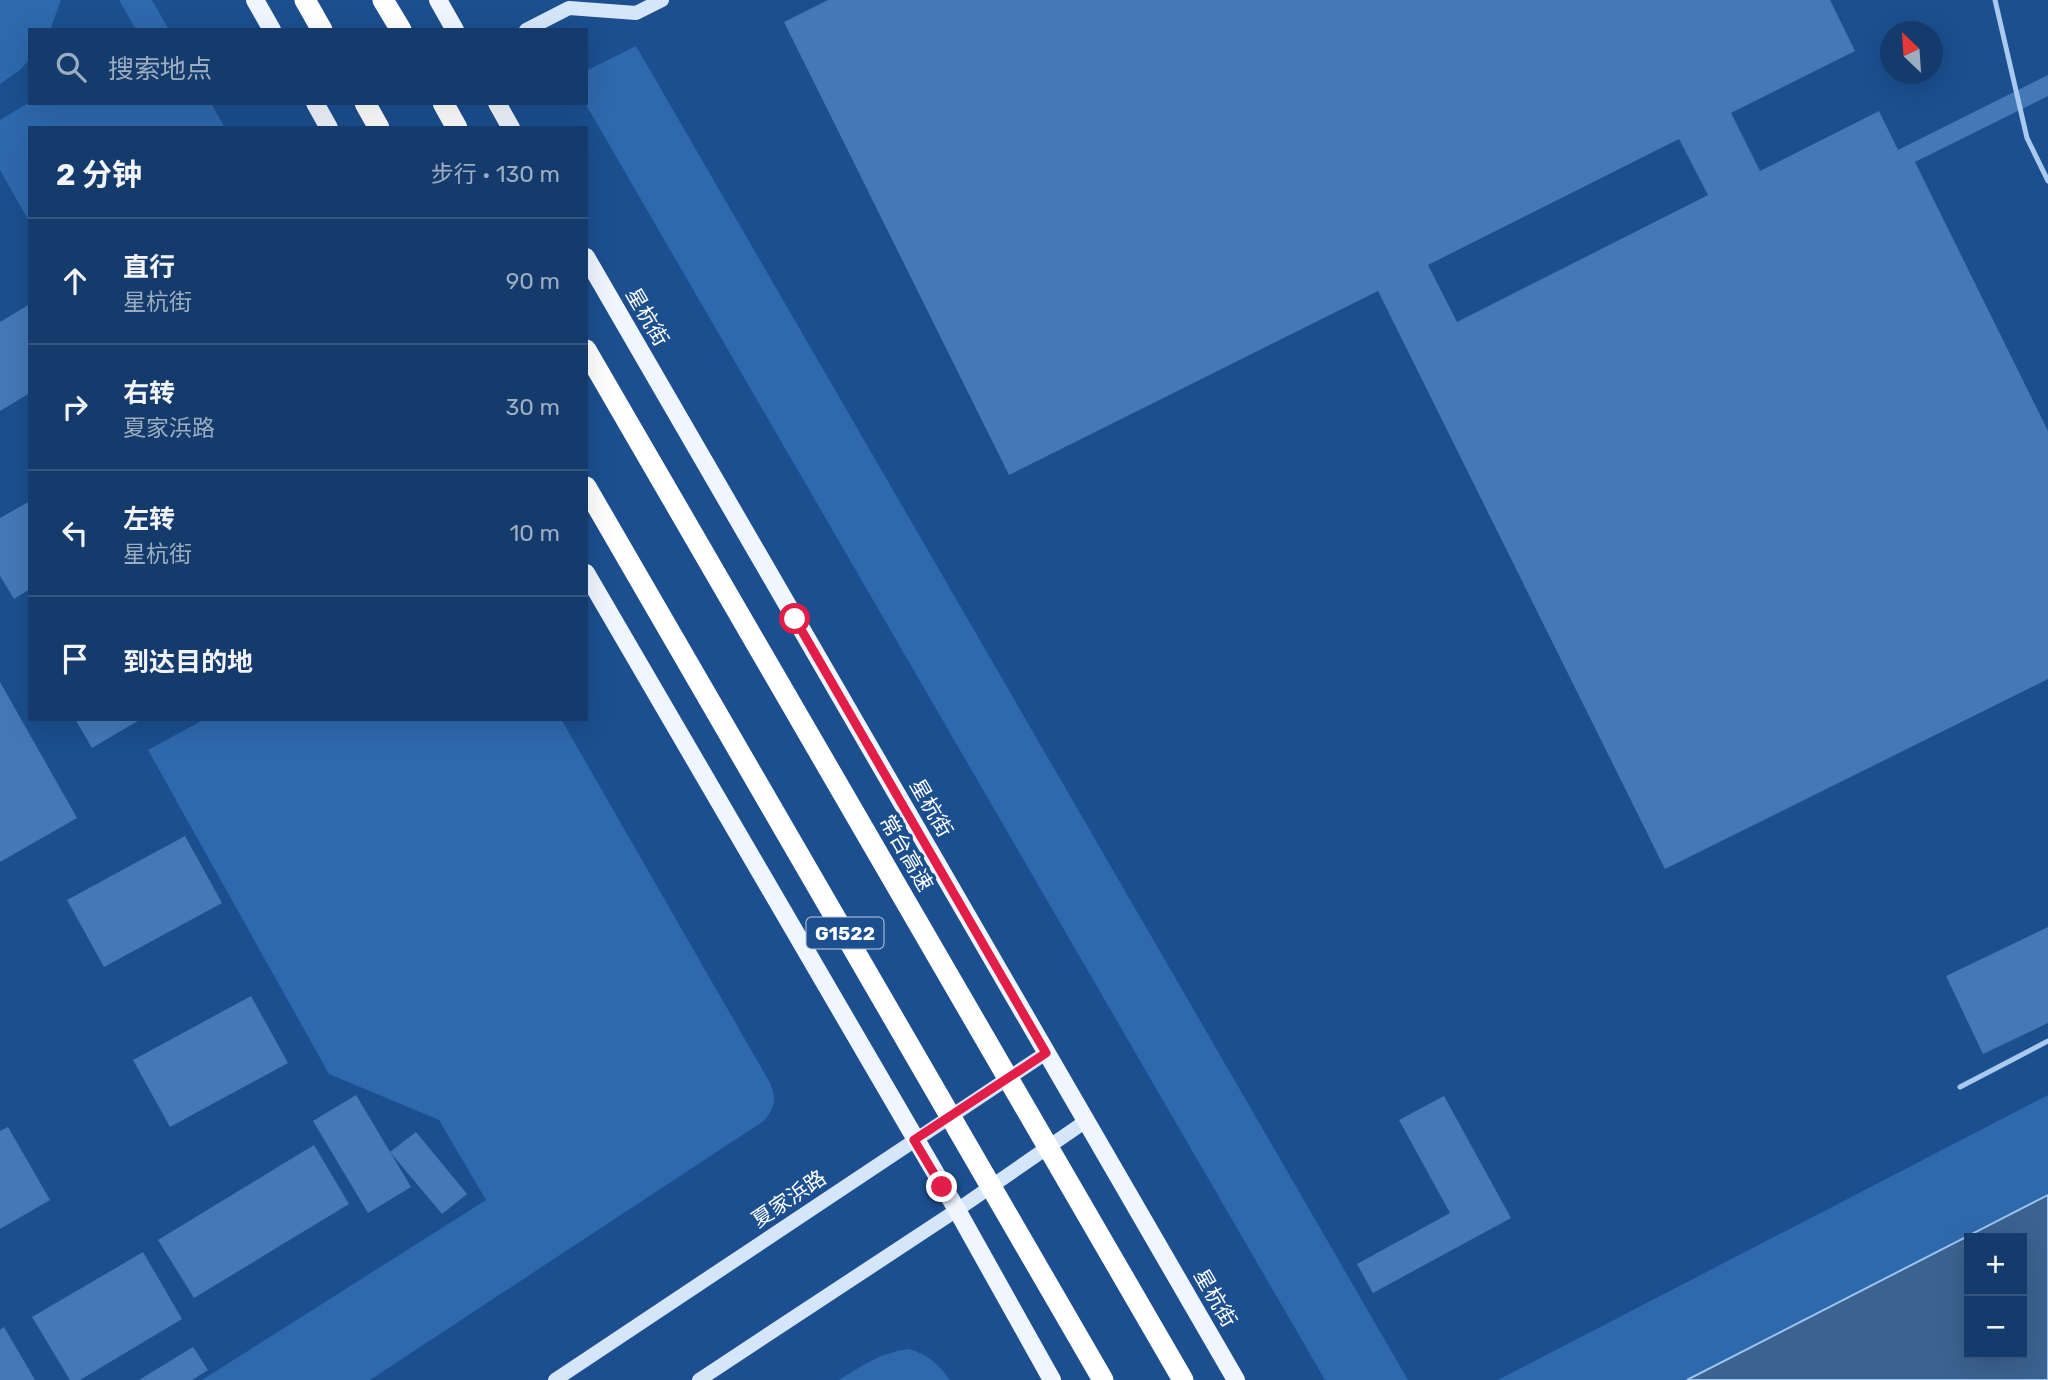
<!DOCTYPE html>
<html lang="zh">
<head>
<meta charset="utf-8">
<style>
  :root { --surface:#143b6b; --page:#214673; --text:#f1f3f6; --muted:#9dadc1; --line:#33557e }
  body { margin:0; font-family:Rubik,"Noto Sans SC",sans-serif; background:var(--page); color:var(--text) }
  .controls { position:absolute; right:21px; bottom:21px; display:grid; overflow:hidden; border-radius:0px; box-shadow:0 7px 28px #0002 }
  .controls button { width:63px; height:63px; display:grid; place-items:center; padding:0; border:0; border-bottom:2px solid var(--line); background:var(--surface); color:var(--text); font:35px sans-serif }
  .compass { position:absolute; left:1880px; top:21px; width:63px; height:63px; border-radius:50%; background:var(--surface); box-shadow:0 7px 28px #0002; rotate:335deg }
  .stop { position:absolute; width:21px; height:21px; margin:-16px; border:5px solid #e11d48; border-radius:50%; background:#fff }
  .stop.end { background:#e11d48; border-color:#fff; box-shadow:0 2px 7px #0008 }
  .list { margin:0; padding:0; list-style:none }
  h2 { display:flex; justify-content:space-between; align-items:center; height:91px; margin:0; padding:0 28px; font-size:30px }
  h2 small { font-size:23px; font-weight:400; color:var(--muted) }
  .list li { display:grid; grid-template-columns:46px 1fr auto; gap:21px; align-items:center; box-sizing:border-box; height:126px; padding:0 28px; border-top:2px solid var(--line) }
  .list b { display:block; font-size:26px; white-space:nowrap }
  .list p { margin:0; font-size:23px; white-space:nowrap; color:var(--muted) }
  .list em { font-size:23px; font-style:normal; color:var(--muted) }
  .icon { flex:none; width:38px; height:38px; fill:none; stroke:currentColor; stroke-width:2; stroke-linecap:round; stroke-linejoin:round }
  .map { position:relative; flex:none; width:2048px; height:1380px; overflow:hidden }
  .search { position:absolute; background:var(--surface); box-shadow:0 7px 28px #0002; left:28px; top:28px; width:560px; height:77px; display:flex; align-items:center; gap:18px; box-sizing:border-box; padding:0 24px; border-radius:0px; color:var(--muted); font-size:26px }
  .panel { position:absolute; background:var(--surface); box-shadow:0 7px 28px #0002; left:28px; top:126px; width:560px; height:595px; border-radius:0px }
  .map>svg:first-child { display:block }
  .green { fill:#2e69ad }
  .water { fill:#3c6290; stroke:#9cc4f0; stroke-width:2; fill-rule:evenodd }
  .building { fill:#4478b7; fill-rule:evenodd }
  .lines { fill:none; stroke-linecap:round; stroke-linejoin:round }
  .lane { stroke:#a9c9ee; stroke-width:5 }
  .secondary { stroke:#d6e6fa; stroke-width:14 }
  .primary { stroke:#f0f6ff; stroke-width:18 }
  .highway { stroke:#fff; stroke-width:21 }
  .highway-bridge { stroke:#fff; stroke-width:21 }
  .route { stroke:#e11d48; stroke-width:9 }
  .labels { text-anchor:middle; stroke-width:7; stroke-linejoin:round; paint-order:stroke }
  .shield { fill:#1b4f8f; stroke:#bbcadd; stroke-width:2 }
  .shield-label { font-size:19px; font-weight:bold; fill:#fff }
  .street-label { font-size:21px; fill:#fff; stroke:#1b4f8f }
</style>
</head>
<body>
<div class="map">
<svg width="2048" height="1380" viewBox="0 0 2048 1380">
  <rect width="100%" height="100%" fill="#1b4f8f"/>
  <g class="green">
    <polygon points="0,0 61,0 50,30 30,30 30,59 20,70 0,84"/>
    <polygon points="119,0 152,0 169,30 136,30"/>
    <polygon points="636,46 1408,1380 1325,1380 585,103 586,71"/>
    <polygon points="30,102 211,103 225,128 30,128 30,223 0,170 0,120"/>
    <path d="M205 719H561L770 1083C777 1100 775 1106 765 1120L370 1380H202L486 1200 439 1120 329 1074 148 750Z"/>
    <polygon points="2048,1095 2048,1195 1687,1380 1498,1380"/>
    <path d="M908 1349C928 1354 938 1364 950 1380H839C862 1365 881 1353 908 1349Z"/>
  </g>
  <path class="water" d="M2048 1195V1380H1687ZM1969 1238H2022V1354H1969Z"/>
  <g class="building">
    <path d="M828 0H1830L1855 51 1731 113 1760 171 1879 111 1898 150 2048 75V96L1915 162 2048 431V679L1665 869 1378 291 1009 475 784 22ZM1679 139 1708 195 1457 322 1428 265Z"/>
    <polygon points="30,304 30,393 0,411 0,322"/>
    <polygon points="30,501 30,589 14,599 0,576 0,518"/>
    <polygon points="0,682 77,818 0,862"/>
    <polygon points="75,719 141,719 92,748"/>
    <polygon points="185,836 222,903 104,967 67,900"/>
    <polygon points="2048,927 2048,1023 1983,1054 1946,976"/>
    <polygon points="251,996 288,1063 170,1127 133,1060"/>
    <polygon points="356,1095 411,1187 368,1213 313,1121"/>
    <polygon points="1444,1096 1511,1218 1373,1293 1357,1264 1450,1213 1399,1120"/>
    <polygon points="8,1127 50,1200 0,1229 0,1131"/>
    <polygon points="416,1132 467,1194 442,1214 390,1152"/>
    <polygon points="314,1145 349,1204 194,1298 158,1240"/>
    <polygon points="143,1252 182,1319 80,1380 70,1380 32,1317"/>
    <polygon points="4,1327 35,1380 0,1380 0,1330"/>
    <polygon points="193,1347 208,1370 192,1380 139,1380"/>
  </g>
  <g class="lines">
    <g class="lane">
      <polyline points="1995,0 2027,138 2048,181"/>
      <polyline points="1960,1087 2048,1041"/>
    </g>
    <g class="secondary">
      <polyline points="526,30 569,8 636,13 662,0"/>
      <polyline points="555,1380 1046,1053"/>
      <polyline points="699,1380 957,1210 1086,1121"/>
    </g>
    <g class="primary">
      <polyline points="255,0 272,30"/>
      <polyline points="438,0 455,30"/>
      <polyline points="315,103 329,128"/>
      <polyline points="497,103 511,128"/>
      <polyline points="586,257 1236,1380"/>
      <polyline points="586,573 957,1210 1052,1380"/>
    </g>
    <g class="highway">
      <polyline points="305,0 322,30"/>
      <polyline points="383,0 401,30"/>
      <polyline points="365,103 379,128"/>
      <polyline points="443,103 457,128"/>
    </g>
    <g class="highway-bridge">
      <polyline points="586,350 1183,1380"/>
      <polyline points="586,487 1103,1380"/>
    </g>
  </g>
  <g class="lines">
    <polyline class="route" points="795,619 1046,1053 914,1140 942,1187"/>
  </g>
  <g class="labels">
    <rect class="shield" x="806.5" y="917.5" width="77" height="31" rx="5"/>
    <g class="shield-label">
      <text x="845" y="940">G1522</text>
    </g>
    <g class="street-label">
      <text transform="translate(647 317) rotate(60)" y="7">星杭街</text>
      <text transform="translate(931 808) rotate(60)" y="7">星杭街</text>
      <text transform="translate(906 853) rotate(60)" y="7">常台高速</text>
      <text transform="translate(789 1199) rotate(-34)" y="7">夏家浜路</text>
      <text transform="translate(1215 1298) rotate(60)" y="7">星杭街</text>
    </g>
  </g>
</svg>
<div class="controls">
<button>+</button>
<button>−</button>
</div>
<svg class="compass" viewBox="-18 -18 36 36"><path d="M0-13l5 13h-10z" fill="#e53935"/><path d="M0 13l5-13h-10z" fill="#9dadc1"/></svg>
<div class="stop" style="left:795px;top:619px"></div>
<div class="stop end" style="left:942px;top:1187px"></div>
<div class="search"><svg class="icon" aria-label="search" viewBox="0 0 24 24"><circle cx="10" cy="10" r="6"/><path d="M15 15l6 6"/></svg>搜索地点</div>
<section class="panel">
<h2>2 分钟<small>步行 · 130 m</small></h2>
<ul class="list">
<li><svg class="icon" aria-label="ahead" viewBox="0 0 24 24"><path d="M12 20V5M6 11l6-6 6 6"/></svg><div><b>直行</b><p>星杭街</p></div><em>90 m</em></li>
<li><svg class="icon" aria-label="right" viewBox="0 0 24 24"><path d="M7 20v-9h11M14 6l5 5-5 5"/></svg><div><b>右转</b><p>夏家浜路</p></div><em>30 m</em></li>
<li><svg class="icon" aria-label="left" viewBox="0 0 24 24"><path d="M17 20v-9H6M10 6l-5 5 5 5"/></svg><div><b>左转</b><p>星杭街</p></div><em>10 m</em></li>
<li><svg class="icon" aria-label="arrive" viewBox="0 0 24 24"><path d="M6 21V4h12l-3 4 3 4H6"/></svg><div><b>到达目的地</b></div></li>
</ul>
</section>
</div>
</body>
</html>
